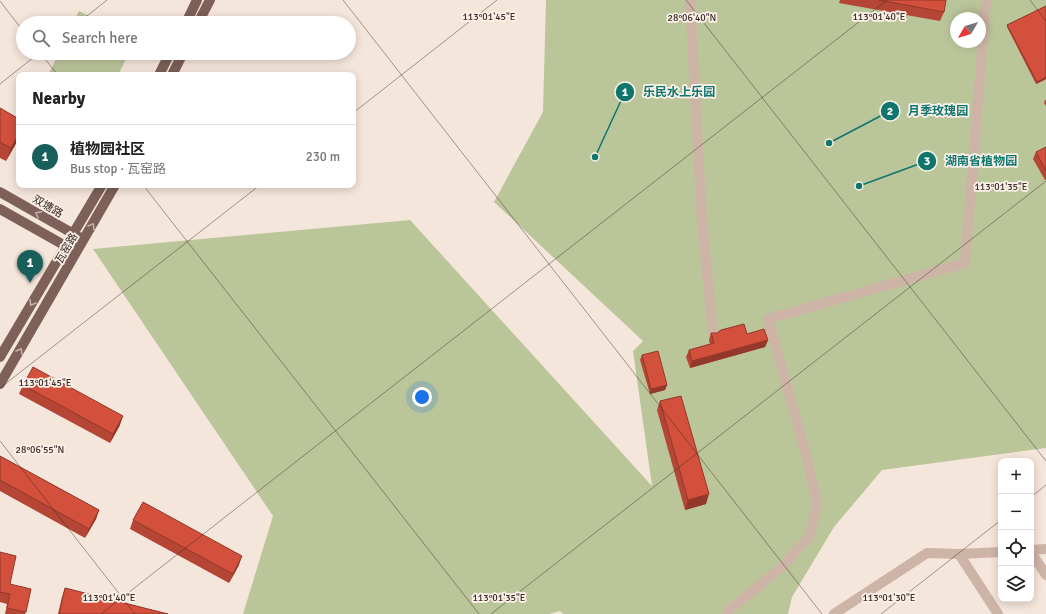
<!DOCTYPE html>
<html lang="en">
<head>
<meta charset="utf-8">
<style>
  :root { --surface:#fff; --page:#f6f6f6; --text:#222; --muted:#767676; --line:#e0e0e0; --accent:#185f5c }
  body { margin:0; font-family:Signika,"Noto Sans SC",sans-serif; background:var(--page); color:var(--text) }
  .controls { position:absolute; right:12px; bottom:12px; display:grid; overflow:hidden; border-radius:8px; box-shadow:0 2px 10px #0003 }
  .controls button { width:36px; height:36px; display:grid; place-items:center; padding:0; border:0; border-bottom:1px solid var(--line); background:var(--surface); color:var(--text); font:20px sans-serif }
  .compass { position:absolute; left:950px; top:12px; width:36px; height:36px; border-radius:50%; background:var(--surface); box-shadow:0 2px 10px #0003; rotate:232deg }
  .you { position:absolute; left:422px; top:397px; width:14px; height:14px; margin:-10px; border:3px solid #fff; border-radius:50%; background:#1a73e8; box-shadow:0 0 0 6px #1a73e833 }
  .badge { display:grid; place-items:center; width:26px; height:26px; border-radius:50%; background:var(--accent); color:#fff; font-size:13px; font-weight:700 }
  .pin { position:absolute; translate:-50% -33px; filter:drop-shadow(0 1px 2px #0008) }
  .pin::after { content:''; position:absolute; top:21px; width:14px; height:12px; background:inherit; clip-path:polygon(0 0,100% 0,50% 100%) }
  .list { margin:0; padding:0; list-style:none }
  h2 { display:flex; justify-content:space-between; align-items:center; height:52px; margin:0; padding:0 16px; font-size:17px }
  h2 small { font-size:13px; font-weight:400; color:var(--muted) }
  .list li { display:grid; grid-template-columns:26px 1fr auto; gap:12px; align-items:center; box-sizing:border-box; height:64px; padding:0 16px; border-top:1px solid var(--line) }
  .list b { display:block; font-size:15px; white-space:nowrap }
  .list p { margin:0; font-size:13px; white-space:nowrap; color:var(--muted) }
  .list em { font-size:13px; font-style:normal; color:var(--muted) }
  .icon { flex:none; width:22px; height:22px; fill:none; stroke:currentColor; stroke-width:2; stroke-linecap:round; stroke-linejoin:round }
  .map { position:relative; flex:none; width:1046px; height:614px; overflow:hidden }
  .search { position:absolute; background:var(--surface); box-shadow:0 2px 10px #0003; left:16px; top:16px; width:340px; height:44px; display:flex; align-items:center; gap:10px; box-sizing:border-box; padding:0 14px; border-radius:22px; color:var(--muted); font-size:15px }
  .panel { position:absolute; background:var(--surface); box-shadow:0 2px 10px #0003; left:16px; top:72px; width:340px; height:116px; border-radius:8px }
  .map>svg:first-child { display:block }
  .green { fill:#bbc59a; fill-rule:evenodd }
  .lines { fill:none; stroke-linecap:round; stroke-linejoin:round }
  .minor { stroke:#ceb4a6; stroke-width:10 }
  .major { stroke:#7d6057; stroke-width:10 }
  .wall { fill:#b54534 }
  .shaded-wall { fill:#93382a }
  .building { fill:#d2503c; stroke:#93382a }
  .oneway { stroke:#c2b0a7 }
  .ticks { fill:none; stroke:#392b27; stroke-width:1; stroke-opacity:0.45 }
  .labels { text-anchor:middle; stroke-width:3.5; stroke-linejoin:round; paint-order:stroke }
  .street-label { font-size:11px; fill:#392b27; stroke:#fbf1e8 }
  .ticks-label { font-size:10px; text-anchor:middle; fill:#392b27; stroke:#fbf1e8; stroke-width:3.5; stroke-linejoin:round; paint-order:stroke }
  .leader { fill:none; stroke:#0f766e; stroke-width:1.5 }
  .callout-dot { fill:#0f766e; stroke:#fbf1e8; stroke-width:1.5 }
  .mark-label { font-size:12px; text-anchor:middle; font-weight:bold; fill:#fff }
  .callout-label { font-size:12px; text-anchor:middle; font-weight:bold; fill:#0f766e; stroke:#fbf1e8; stroke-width:3.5; stroke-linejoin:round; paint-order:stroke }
</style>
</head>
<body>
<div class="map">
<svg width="1046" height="614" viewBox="0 0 1046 614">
  <rect width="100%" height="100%" fill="#f5e6db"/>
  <g class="green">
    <path d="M546 0H1046V448L882 470 834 527 792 597 788 614H563L560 611 549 614H243L273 516 93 249 410 220 652 486 633 351 643 341 494 202 543 112ZM956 18H980V42H956Z"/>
    <polygon points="79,11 103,23 73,23"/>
    <polygon points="59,53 129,53 118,75 48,75"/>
  </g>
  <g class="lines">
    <g class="minor">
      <polyline points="690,0 702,221 713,334"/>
      <polyline points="1031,550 1046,549"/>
      <polyline points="1031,552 1046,575"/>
      <polyline points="959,554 998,614"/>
      <polyline points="727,614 728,611 783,566 809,537 817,504 807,458 768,319 965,263 986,0"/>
      <polyline points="834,614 927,553 959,554 1001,552"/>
    </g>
    <g class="major">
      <polyline points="186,23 197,0"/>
      <polyline points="198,23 210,0"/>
      <polyline points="159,75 170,53"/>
      <polyline points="172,75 183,53"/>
      <polyline points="0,192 79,237"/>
      <polyline points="0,209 71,249"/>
      <polyline points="0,357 102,185"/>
      <polyline points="0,384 115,185"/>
    </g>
  </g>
  <g class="wall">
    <polygon points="840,0 946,0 944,12 940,21 839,3"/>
    <polygon points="1046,6 1046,79 1036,84 1007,27 1007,25"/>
    <polygon points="1045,100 1046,100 1046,106 1044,103"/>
    <polygon points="0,108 19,119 19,138 6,161 0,158"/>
    <polygon points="1046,147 1046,180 1045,180 1033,159 1036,152"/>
    <polygon points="711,333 747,334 768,340 765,347 690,368 686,357 689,350 710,344 709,340"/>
    <polygon points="642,355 667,385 665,390 650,394 640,360"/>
    <polygon points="23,385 120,425 110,443 19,394"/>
    <polygon points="660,401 706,504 685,510 657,410"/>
    <polygon points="0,456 99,510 96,519 85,538 0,491"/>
    <polygon points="133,520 239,565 229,583 130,529"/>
    <polygon points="0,552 10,584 26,612 25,614 5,614 7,604 0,602"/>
    <polygon points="65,588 168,614 58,614 62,597"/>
  </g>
  <g class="shaded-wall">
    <polygon points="1046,77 1046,79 1036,84 1037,82"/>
    <polygon points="19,134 19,138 6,161 11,148"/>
    <polygon points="768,340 765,347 690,368 692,361"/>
    <polygon points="667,385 665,390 650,394 651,389"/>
    <polygon points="123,416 120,425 110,443 113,434"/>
    <polygon points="709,494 706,504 685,510 688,500"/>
    <polygon points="99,510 96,519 85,538 89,529"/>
    <polygon points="242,556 239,565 229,583 233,574"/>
  </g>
  <g class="building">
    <polygon points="879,0 946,0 944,12"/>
    <polygon points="1046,6 1046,77 1037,82 1007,25"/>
    <polygon points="0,108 19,119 19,134 11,148 0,142"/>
    <polygon points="1046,147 1046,171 1036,152"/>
    <polygon points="744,324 747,334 764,329 768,340 692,361 689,350 714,343 711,333 717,333 721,330"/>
    <polygon points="658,351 667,385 651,389 642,355"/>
    <polygon points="33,367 123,416 113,434 23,385"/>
    <polygon points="681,396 709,494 688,500 660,401"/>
    <polygon points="0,456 99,510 89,529 0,480"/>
    <polygon points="143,502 242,556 233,574 133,520"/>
    <polygon points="0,552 16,556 10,584 31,589 26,612 7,608 10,594 0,592"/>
    <polygon points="65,588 168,614 59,614"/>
  </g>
  <defs><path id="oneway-chevron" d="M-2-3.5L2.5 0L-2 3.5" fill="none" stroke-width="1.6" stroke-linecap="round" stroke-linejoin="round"/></defs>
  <g class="oneway">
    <use href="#oneway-chevron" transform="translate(38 214) rotate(-151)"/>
    <use href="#oneway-chevron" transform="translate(92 226) rotate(-60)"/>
    <use href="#oneway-chevron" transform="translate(32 303) rotate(121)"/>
    <use href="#oneway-chevron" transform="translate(20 351) rotate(-60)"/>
  </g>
  <path class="ticks" d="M343 0 822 614M686 0 1046 461M1030 0 1046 21M0 1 23 31M78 23 107 0M40 53 58 75M0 84 39 53M353 113 497 0M143 185 479 614M0 388 260 185M0 441 135 614M1031 497 1046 485M101 614 887 0M491 614 1046 181M881 614 1001 520"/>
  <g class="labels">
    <g class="street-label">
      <text transform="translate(48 206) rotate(30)" y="4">双塘路</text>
      <text transform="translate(66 248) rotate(-60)" y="4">瓦窑路</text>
    </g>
  </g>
  <g class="ticks-label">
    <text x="489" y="20">113°01'45"E</text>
    <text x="879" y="20">113°01'40"E</text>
    <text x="692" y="21">28°06'40"N</text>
    <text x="1001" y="190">113°01'35"E</text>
    <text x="45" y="386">113°01'45"E</text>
    <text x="40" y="453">28°06'55"N</text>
    <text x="109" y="601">113°01'40"E</text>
    <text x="499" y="601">113°01'35"E</text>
    <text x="889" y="601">113°01'30"E</text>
  </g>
  <path class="leader" d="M595 157L625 92M829 143L890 111M859 186L927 161"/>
  <g class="callout-dot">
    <circle cx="595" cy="157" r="4"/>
    <circle cx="829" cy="143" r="4"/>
    <circle cx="859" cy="186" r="4"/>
    <circle cx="625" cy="92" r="10"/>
    <circle cx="890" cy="111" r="10"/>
    <circle cx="927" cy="161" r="10"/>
  </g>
  <g class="mark-label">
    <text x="625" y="96">1</text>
    <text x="890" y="115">2</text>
    <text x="927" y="165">3</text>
  </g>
  <g class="callout-label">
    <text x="679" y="96">乐民水上乐园</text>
    <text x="938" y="115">月季玫瑰园</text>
    <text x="981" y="165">湖南省植物园</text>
  </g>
</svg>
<div class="controls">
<button>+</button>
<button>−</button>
<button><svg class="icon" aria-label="locate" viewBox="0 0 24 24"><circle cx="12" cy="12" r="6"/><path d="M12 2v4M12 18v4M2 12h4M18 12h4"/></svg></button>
<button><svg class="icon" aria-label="layers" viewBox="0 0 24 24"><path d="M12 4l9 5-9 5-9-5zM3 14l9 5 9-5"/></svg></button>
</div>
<svg class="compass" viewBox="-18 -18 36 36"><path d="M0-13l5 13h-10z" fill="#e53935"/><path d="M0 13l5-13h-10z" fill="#767676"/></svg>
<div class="you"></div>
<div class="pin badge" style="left:30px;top:283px">1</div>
<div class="search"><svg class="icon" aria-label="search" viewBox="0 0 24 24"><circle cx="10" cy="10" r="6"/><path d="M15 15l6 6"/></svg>Search here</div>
<section class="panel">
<h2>Nearby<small></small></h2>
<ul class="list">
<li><span class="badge">1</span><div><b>植物园社区</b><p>Bus stop · 瓦窑路</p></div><em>230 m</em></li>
</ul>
</section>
</div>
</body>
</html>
